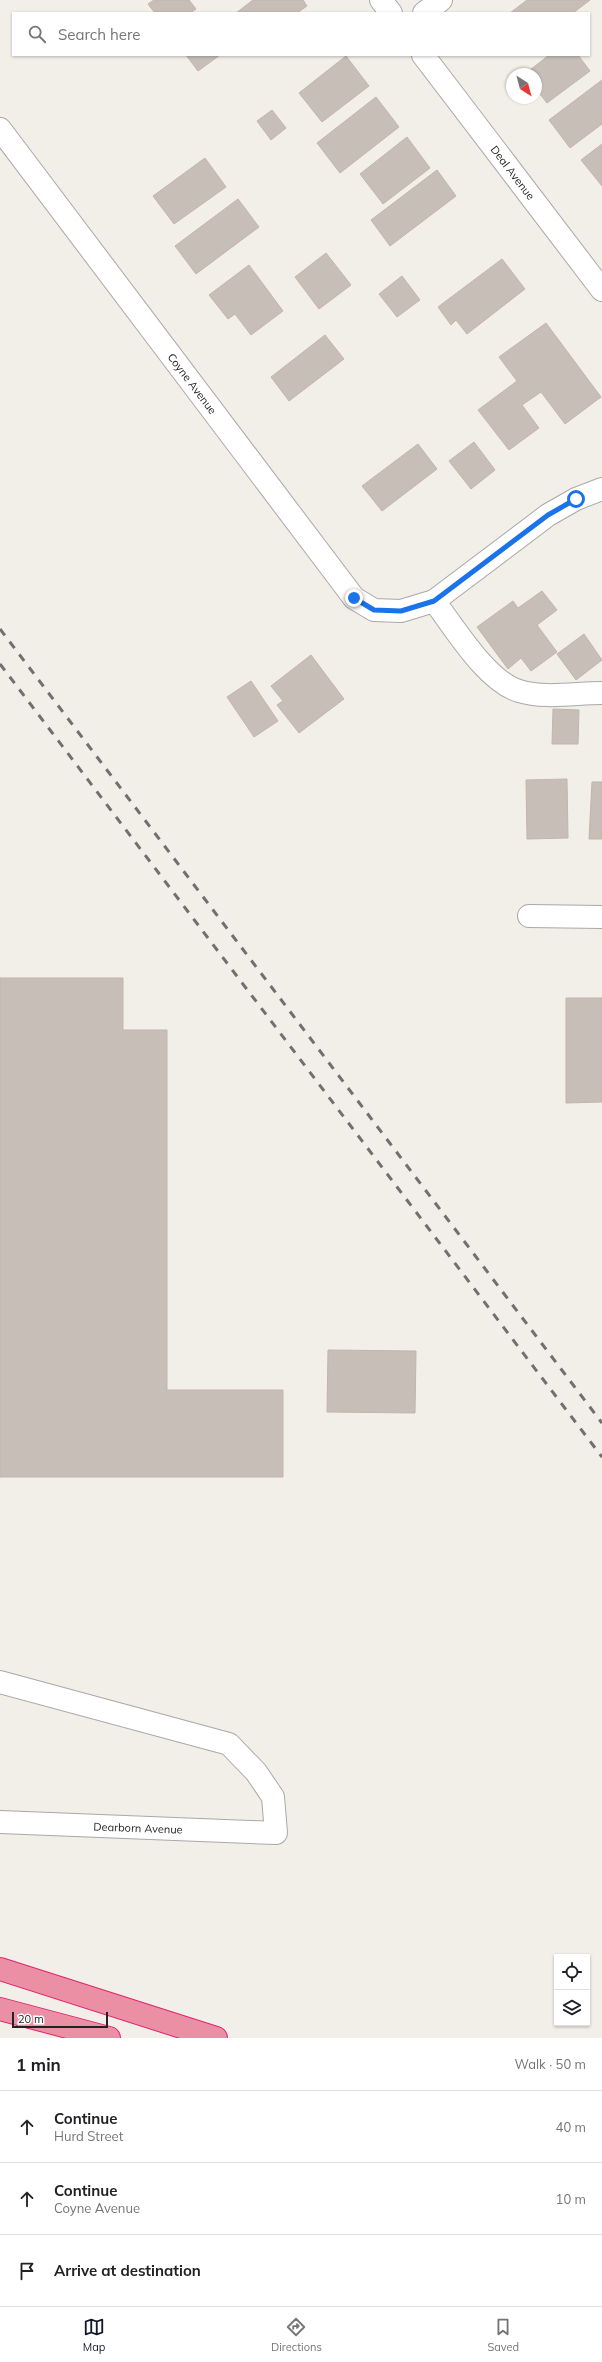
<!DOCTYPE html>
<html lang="en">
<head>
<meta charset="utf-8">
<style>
  :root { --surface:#fff; --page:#f2f2f2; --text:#202124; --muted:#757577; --line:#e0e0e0; --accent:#111827 }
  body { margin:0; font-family:Mulish,sans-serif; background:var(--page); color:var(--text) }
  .controls { position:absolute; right:12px; bottom:12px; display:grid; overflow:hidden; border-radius:0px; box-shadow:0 1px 3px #0004 }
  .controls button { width:36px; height:36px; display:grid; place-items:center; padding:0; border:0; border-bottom:1px solid var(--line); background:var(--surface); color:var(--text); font:20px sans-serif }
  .compass { position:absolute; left:506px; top:68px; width:36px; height:36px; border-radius:50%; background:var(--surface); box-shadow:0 1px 3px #0004; rotate:144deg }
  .scale { position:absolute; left:12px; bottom:10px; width:96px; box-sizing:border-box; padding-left:4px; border:2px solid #222; border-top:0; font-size:11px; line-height:14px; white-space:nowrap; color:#222; -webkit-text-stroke:3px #fff; paint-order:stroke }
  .stop { position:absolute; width:12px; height:12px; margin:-9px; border:3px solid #1a73e8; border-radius:50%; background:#fff }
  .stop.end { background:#1a73e8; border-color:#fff; box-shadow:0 1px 4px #0008 }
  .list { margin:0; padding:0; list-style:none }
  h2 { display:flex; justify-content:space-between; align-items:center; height:52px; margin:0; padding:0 16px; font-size:17px }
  h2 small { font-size:13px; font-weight:400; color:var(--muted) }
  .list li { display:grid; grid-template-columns:26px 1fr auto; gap:12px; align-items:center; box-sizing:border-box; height:72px; padding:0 16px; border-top:1px solid var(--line) }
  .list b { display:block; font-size:15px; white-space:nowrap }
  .list p { margin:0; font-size:13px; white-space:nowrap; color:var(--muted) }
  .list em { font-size:13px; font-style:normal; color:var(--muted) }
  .icon { flex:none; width:22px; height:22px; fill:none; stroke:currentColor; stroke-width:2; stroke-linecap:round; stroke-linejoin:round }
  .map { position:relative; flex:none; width:602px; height:2038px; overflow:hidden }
  .search { position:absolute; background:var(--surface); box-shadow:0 1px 3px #0004; left:12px; right:12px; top:12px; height:44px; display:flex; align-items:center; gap:10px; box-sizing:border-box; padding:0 14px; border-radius:0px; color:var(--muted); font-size:15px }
  .sheet { height:268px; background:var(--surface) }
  nav { display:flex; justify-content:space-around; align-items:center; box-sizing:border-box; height:56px; border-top:1px solid var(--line); background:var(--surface); font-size:11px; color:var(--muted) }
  nav a { display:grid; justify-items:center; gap:2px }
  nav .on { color:var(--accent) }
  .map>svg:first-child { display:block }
  .building { fill:#c7beb7; stroke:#c5b4aa }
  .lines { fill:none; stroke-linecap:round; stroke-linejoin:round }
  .minor-casing { stroke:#a9a9a9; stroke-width:24 }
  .highway-casing { stroke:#e2236e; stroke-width:24 }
  .minor { stroke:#fff; stroke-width:22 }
  .highway { stroke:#eb8fa4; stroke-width:22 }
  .rail { stroke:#707070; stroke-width:3; stroke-dasharray:8 8; stroke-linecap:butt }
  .route { stroke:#1a73e8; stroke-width:5 }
  .labels { text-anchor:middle; stroke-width:3; stroke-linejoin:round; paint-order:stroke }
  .street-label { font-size:11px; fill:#222; stroke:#fff }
</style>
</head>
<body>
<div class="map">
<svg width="602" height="2038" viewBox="0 0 602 2038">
  <rect width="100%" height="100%" fill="#f2eee8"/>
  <g class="building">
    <polygon points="154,0 189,0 196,9 190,13 155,13 148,4"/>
    <polygon points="253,0 303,0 307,6 297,13 236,13"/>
    <polygon points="527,0 590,0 573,13 510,13"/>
    <polygon points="186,55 220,55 198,71"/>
    <polygon points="549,55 578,55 590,71 547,103 536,89 536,74 525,74"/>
    <polygon points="346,56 369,86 322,122 299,93"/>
    <polygon points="602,80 602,124 570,148 549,120"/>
    <polygon points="376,97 399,127 340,173 317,143"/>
    <polygon points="272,110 286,128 271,140 257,121"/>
    <polygon points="407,137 430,168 383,204 360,174"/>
    <polygon points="602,144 602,186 581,160"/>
    <polygon points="205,158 226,187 174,224 153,196"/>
    <polygon points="437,170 456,196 390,246 371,220"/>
    <polygon points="238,199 259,227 196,274 175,246"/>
    <polygon points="326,253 351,285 319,309 295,277"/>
    <polygon points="502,259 525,289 467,334 456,320 451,325 438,307"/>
    <polygon points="249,265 283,311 251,335 235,314 228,319 209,295"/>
    <polygon points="402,276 420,300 397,317 379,294"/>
    <polygon points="546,323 601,397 565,424 541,392 522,405 539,428 509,450 478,410 517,381 499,357"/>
    <polygon points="325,335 344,359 289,401 271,377"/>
    <polygon points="474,442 495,470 471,489 449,461"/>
    <polygon points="418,444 437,469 382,511 362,486"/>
    <polygon points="542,591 557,610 537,625 557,652 531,671 521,658 508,669 477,627 513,601 518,608"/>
    <polygon points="584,634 602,660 576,680 557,654"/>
    <polygon points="311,655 344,699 299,733 277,705 283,701 271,686"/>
    <polygon points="251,681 278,721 254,737 227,697"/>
    <polygon points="553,709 579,710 578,744 552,744"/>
    <polygon points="567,779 568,838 527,839 526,780"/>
    <polygon points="592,782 602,782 602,839 589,839"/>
    <polygon points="0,978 123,978 123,1030 167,1030 167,1390 283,1390 283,1477 0,1477"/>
    <polygon points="566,998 602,998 602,1102 566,1103"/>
    <polygon points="328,1350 416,1351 415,1413 327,1412"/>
  </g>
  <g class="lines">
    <defs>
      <g id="minor">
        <polyline points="381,0 391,13"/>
        <polyline points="424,13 441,0"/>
        <path id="s1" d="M423 55 602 290"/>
        <path id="s2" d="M0 129 354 598 374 610 401 611 434 601 548 515 576 499 602 489"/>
        <path d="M434 601C455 628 486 681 519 691 545 699 575 693 602 693"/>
        <polyline points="529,916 602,917"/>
        <polyline points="0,1682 229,1744 256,1772 273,1797 276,1833 0,1822"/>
      </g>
      <g id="highway">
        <polyline points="0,1969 216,2038"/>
        <polyline points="0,2009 109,2038"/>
      </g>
    </defs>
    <use href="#minor" class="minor-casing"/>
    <use href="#highway" class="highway-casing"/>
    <use href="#minor" class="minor"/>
    <use href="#highway" class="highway"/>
    <g class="rail">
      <polyline points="0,629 602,1423"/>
      <polyline points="0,664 602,1457"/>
    </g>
  </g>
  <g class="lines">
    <polyline class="route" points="354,598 374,610 401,611 434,601 548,515 576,499"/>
  </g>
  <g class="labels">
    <g class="street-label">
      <text dy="4" stroke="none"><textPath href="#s1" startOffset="148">Deal Avenue</textPath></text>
      <text dy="4" stroke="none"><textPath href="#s2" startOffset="319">Coyne Avenue</textPath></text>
      <text transform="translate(138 1828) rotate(2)" y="4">Dearborn Avenue</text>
    </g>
  </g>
</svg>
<div class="controls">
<button><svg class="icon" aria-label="locate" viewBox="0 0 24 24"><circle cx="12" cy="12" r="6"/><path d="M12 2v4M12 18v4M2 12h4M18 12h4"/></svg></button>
<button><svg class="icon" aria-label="layers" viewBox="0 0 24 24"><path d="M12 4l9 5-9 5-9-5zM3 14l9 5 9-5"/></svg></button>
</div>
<svg class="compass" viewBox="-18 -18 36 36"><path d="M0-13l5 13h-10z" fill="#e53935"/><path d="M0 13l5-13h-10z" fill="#757577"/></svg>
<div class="scale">20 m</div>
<div class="stop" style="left:576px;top:499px"></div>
<div class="stop end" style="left:354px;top:598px"></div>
<div class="search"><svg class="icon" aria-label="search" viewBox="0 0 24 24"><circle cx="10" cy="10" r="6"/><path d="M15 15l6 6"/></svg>Search here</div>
</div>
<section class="sheet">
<h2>1 min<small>Walk · 50 m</small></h2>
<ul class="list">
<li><svg class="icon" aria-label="ahead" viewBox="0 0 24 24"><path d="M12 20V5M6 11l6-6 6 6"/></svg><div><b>Continue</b><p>Hurd Street</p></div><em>40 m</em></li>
<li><svg class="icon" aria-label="ahead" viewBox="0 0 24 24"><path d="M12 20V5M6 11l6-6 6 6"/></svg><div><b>Continue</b><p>Coyne Avenue</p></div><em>10 m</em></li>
<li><svg class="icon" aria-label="arrive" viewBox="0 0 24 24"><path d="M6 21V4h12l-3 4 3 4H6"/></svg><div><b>Arrive at destination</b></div></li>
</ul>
</section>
<nav>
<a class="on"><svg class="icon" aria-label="map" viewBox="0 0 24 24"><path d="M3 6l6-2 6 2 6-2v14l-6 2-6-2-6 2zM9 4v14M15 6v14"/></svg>Map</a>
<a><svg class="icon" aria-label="directions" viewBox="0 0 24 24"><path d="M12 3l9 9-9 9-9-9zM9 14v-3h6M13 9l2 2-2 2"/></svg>Directions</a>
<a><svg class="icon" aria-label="saved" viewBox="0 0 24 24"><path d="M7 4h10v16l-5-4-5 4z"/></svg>Saved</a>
</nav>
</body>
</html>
